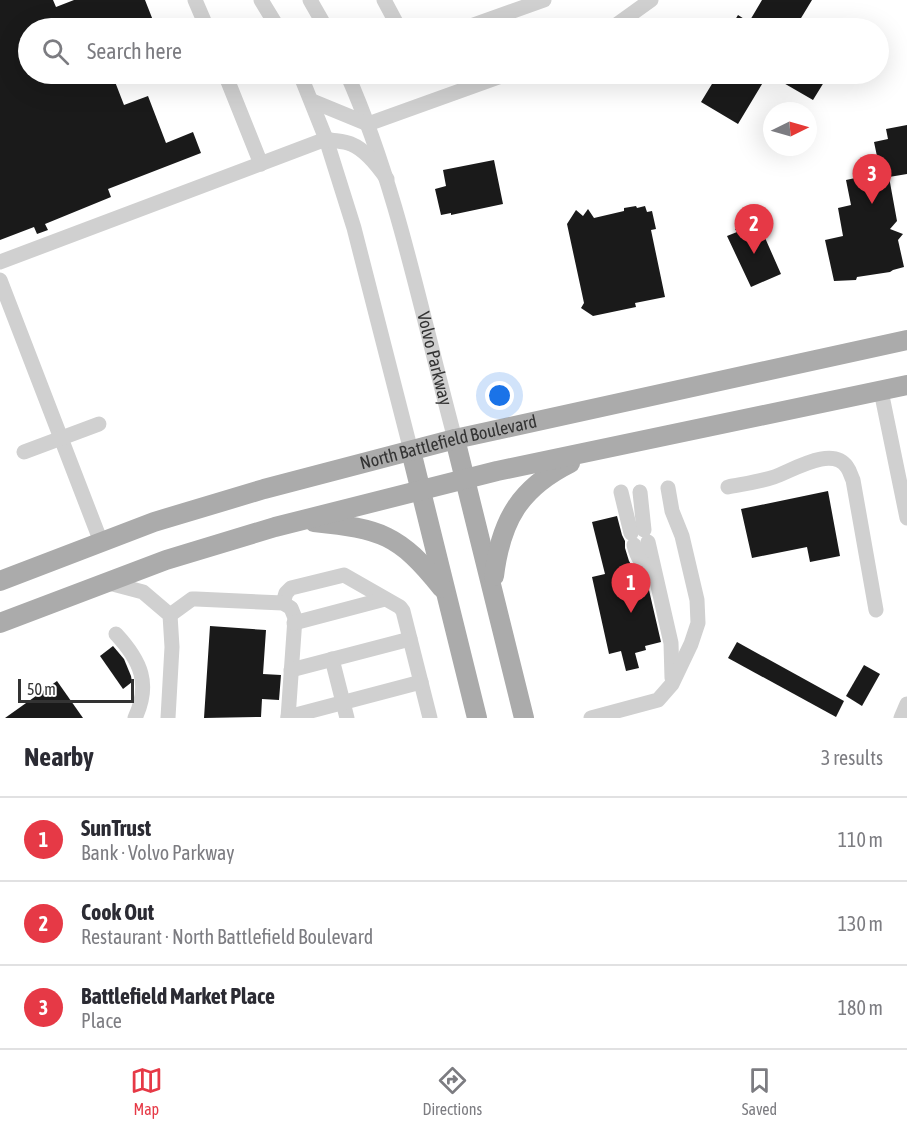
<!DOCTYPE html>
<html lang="en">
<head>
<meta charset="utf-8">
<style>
  :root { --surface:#fff; --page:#f7f7f7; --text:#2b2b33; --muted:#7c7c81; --line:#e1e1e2; --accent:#e63946 }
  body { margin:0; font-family:"Asap Condensed",sans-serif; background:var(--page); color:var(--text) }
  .compass { position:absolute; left:763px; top:102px; width:54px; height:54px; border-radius:50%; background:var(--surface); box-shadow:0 6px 24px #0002; rotate:85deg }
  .scale { position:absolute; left:18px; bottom:15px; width:116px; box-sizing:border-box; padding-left:6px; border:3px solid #333; border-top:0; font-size:16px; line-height:21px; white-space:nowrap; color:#333; -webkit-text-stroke:4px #fff; paint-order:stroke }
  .you { position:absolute; left:500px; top:396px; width:21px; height:21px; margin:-15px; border:4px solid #fff; border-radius:50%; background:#1a73e8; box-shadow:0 0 0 9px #1a73e833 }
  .badge { display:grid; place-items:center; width:39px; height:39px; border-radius:50%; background:var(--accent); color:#fff; font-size:20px; font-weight:700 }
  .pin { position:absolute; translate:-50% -50px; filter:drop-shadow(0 2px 3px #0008) }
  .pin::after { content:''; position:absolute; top:32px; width:21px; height:18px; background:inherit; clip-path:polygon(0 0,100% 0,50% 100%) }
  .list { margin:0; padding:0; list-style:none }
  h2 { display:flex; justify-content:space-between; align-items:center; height:78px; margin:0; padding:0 24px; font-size:26px }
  h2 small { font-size:20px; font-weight:400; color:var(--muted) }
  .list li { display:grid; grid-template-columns:39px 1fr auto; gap:18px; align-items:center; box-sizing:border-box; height:84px; padding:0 24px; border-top:2px solid var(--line) }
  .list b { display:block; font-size:22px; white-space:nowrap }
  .list p { margin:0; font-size:20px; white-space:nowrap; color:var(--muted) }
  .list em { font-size:20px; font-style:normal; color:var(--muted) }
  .icon { flex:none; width:33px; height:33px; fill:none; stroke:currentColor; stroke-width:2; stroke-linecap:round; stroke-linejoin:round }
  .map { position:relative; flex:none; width:907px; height:718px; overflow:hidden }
  .search { position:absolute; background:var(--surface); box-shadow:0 6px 24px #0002; left:18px; right:18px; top:18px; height:66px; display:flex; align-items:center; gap:15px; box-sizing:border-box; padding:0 21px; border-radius:33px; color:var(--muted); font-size:22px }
  .sheet { height:330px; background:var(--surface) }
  nav { display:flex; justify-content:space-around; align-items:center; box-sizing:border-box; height:84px; border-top:2px solid var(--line); background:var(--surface); font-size:16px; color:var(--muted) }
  nav a { display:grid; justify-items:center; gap:3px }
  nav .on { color:var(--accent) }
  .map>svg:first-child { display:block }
  .building { fill:#1a1a1a }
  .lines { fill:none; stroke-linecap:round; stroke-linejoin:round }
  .minor { stroke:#d0d0d0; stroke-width:15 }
  .major { stroke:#ababab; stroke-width:20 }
  .labels { text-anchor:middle; stroke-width:6; stroke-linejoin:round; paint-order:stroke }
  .street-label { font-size:18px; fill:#333; stroke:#fff }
</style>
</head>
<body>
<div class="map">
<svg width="907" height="718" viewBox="0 0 907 718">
  <rect width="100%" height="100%" fill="#fff"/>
  <g class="building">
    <polygon points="0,0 53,0 56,7 74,0 145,0 156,28 28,28 28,74 112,74 124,105 148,96 166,143 193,132 201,153 108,189 111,197 45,224 48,230 37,234 34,227 0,240"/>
    <polygon points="762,0 812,0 795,28 730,28 738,15 749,22"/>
    <polygon points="718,74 829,74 813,100 768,74 738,124 701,102"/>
    <polygon points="907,125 907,174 889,177 897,221 890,229 903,234 898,240 904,267 893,270 890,272 857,277 856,280 834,281 825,240 843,236 838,208 851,205 846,180 874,174 872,162 878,161 874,142 888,139 886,129"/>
    <polygon points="494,160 503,204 451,215 451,213 441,215 435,189 446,186 443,170"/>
    <polygon points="636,206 637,208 645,206 647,212 652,211 656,229 651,230 665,297 635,303 636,307 593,316 581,308 584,303 567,224 576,210 583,216 588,209 594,218 624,211 624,208"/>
    <polygon points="752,222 753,224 758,222 781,274 751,287 727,236 737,232 735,229"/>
    <polygon points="828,491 840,556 810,562 807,547 752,558 741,509"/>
    <polygon points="617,516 622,535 625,541 625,548 629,561 637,575 641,574 646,577 661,642 645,646 646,650 635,653 639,668 626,671 621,651 609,654 592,577 605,574 592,522"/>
    <polygon points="210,626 266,630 263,674 281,675 279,700 262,699 261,717 204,718"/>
    <polygon points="737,642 844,701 836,717 728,658"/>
    <polygon points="113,646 124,659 131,676 132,682 123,689 100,656"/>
    <polygon points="864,665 880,674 862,706 846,696"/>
    <polygon points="57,681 83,718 5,718"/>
  </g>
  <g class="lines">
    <g class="minor">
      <polyline points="195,0 207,28"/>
      <polyline points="261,0 278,28"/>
      <polyline points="310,0 326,28"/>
      <polyline points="384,0 399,28"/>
      <polyline points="465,28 544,0"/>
      <polyline points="612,28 651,0"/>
      <polyline points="225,74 261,164"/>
      <polyline points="300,74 326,139 354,228 411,451"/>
      <path id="s1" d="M347 74C398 189 422 317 455 439"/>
      <polyline points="312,101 368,124 507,74"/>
      <path d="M0 262 326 139C334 141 344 141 351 144 366 150 378 166 387 179"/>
      <polyline points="0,280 101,542"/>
      <polyline points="881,391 907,518"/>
      <polyline points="24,452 99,424"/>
      <path d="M728 487C743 484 759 482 774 477 792 471 832 445 847 467 850 471 851 476 853 480L876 610"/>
      <polyline points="621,492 631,533"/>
      <polyline points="640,492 644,530"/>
      <polyline points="648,542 671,643 672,678"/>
      <path d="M634 545C637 557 641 565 653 569"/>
      <polyline points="109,583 143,592 170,615 172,647 168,718"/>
      <polyline points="283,603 286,593 291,588 344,575 400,607 403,611 430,718"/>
      <polyline points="170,615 192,599 196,599 283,603 291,608 295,618 288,718"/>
      <polyline points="294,623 385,599"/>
      <path d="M116 634C141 661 151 684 135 718"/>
      <polyline points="332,659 347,718"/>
      <polyline points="291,670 410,639"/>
      <polyline points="288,717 421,682"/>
      <polyline points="591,718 658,700 672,684 691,644 698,623 697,600 682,536 672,511 668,488"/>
      <polyline points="901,718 907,704"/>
    </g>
    <g class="major">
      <polyline points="455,439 524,718"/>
      <polyline points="411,451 477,718"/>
      <path d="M314 522C381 529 399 534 442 588"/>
      <path d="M494 576C501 520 520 488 570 463"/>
      <path id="s2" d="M0 581 154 522 264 489 455 439 907 340"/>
      <polyline points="0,623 166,560 275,527 497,471 907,385"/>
    </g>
  </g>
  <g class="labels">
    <g class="street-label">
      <text dy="6" stroke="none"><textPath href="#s1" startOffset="298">Volvo Parkway</textPath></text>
      <text dy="6" stroke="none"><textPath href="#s2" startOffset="470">North Battlefield Boulevard</textPath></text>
    </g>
  </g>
</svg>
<svg class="compass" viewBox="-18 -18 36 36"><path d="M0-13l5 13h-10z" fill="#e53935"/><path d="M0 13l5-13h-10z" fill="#7c7c81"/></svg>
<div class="scale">50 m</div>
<div class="you"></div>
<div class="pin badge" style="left:631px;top:613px">1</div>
<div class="pin badge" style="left:754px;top:254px">2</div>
<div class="pin badge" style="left:872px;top:204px">3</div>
<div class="search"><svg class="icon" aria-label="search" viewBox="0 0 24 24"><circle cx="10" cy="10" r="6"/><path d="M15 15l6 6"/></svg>Search here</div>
</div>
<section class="sheet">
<h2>Nearby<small>3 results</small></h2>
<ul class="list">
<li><span class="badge">1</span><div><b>SunTrust</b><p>Bank · Volvo Parkway</p></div><em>110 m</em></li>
<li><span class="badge">2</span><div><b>Cook Out</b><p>Restaurant · North Battlefield Boulevard</p></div><em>130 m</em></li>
<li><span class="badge">3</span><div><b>Battlefield Market Place</b><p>Place</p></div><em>180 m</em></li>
</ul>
</section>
<nav>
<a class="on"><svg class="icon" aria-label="map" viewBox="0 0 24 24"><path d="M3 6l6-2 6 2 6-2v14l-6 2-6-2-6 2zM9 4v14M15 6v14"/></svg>Map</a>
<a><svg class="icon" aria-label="directions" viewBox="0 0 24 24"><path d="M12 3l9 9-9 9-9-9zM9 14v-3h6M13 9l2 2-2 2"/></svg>Directions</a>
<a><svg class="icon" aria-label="saved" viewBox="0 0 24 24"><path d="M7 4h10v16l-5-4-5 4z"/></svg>Saved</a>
</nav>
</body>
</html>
